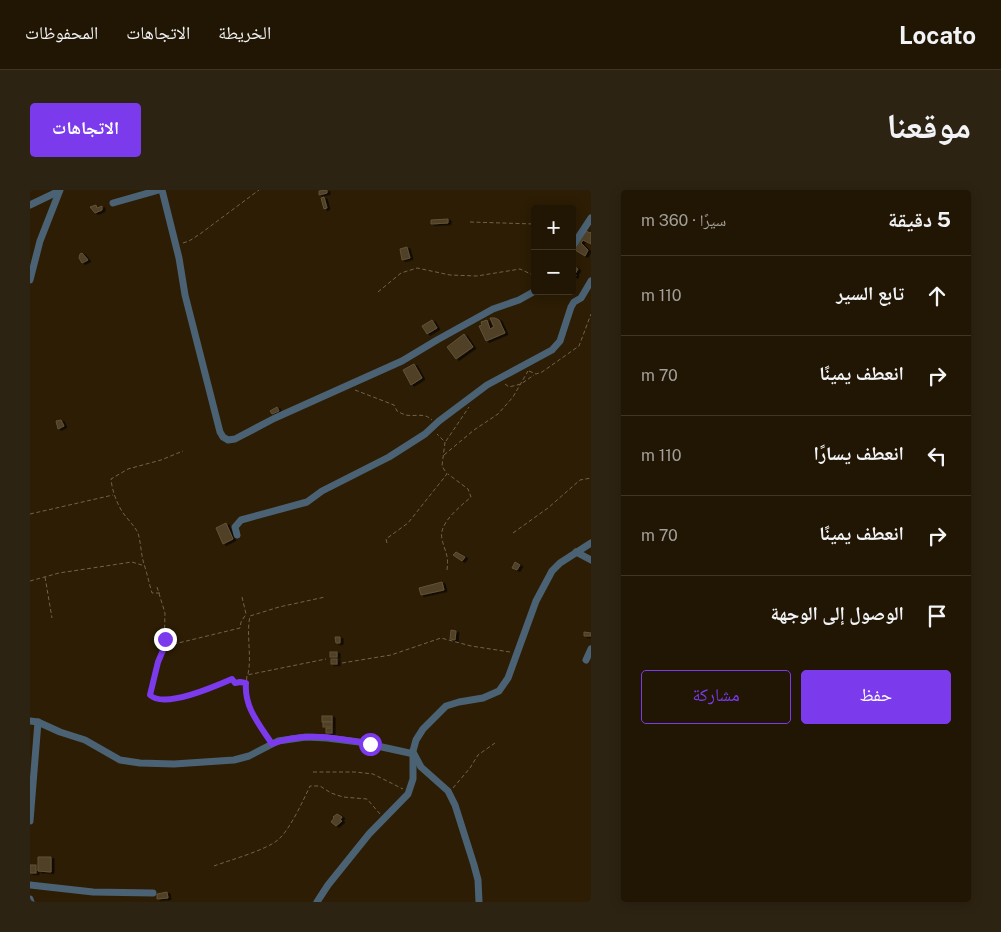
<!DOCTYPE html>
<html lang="ar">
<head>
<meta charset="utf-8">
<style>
  :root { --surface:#211603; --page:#2d2312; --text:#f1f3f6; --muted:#a29f9a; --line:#3e3525; --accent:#7c3aed }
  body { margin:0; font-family:"Public Sans","Noto Naskh Arabic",sans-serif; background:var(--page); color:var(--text); direction:rtl }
  .controls { position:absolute; right:15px; top:15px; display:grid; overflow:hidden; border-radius:5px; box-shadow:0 2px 12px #0003 }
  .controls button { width:45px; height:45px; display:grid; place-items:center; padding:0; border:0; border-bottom:1px solid var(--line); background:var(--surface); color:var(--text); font:25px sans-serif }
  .stop { position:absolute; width:15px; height:15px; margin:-11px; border:4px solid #7c3aed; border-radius:50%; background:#fff }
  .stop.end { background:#7c3aed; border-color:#fff; box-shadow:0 1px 5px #0008 }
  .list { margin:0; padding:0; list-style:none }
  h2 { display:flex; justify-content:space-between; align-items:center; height:65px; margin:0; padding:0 20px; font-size:21px }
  h2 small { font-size:16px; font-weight:400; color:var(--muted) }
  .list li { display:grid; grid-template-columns:32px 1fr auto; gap:15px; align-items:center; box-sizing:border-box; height:80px; padding:0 20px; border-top:1px solid var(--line) }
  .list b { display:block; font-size:19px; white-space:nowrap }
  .list em { font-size:16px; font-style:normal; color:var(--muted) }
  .actions { display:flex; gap:10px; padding:15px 20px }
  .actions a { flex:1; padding:11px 0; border:1px solid var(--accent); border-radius:5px; text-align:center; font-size:18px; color:var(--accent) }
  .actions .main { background:var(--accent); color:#fff }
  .icon { flex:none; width:28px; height:28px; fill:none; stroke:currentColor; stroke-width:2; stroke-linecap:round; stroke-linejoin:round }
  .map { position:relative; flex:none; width:561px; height:712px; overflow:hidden; direction:ltr; border-radius:5px }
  header { display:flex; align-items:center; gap:30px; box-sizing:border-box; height:70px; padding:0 25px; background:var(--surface); border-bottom:1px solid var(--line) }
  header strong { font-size:24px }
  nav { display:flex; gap:28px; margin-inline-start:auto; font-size:18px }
  .intro { display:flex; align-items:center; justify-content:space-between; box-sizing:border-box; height:120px; padding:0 30px }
  h1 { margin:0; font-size:35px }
  .button { padding:12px 22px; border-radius:5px; background:var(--accent); color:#fff; font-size:18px; font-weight:700 }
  main { display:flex; gap:30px; padding:0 30px }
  aside { flex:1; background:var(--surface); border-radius:5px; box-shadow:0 2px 12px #0003 }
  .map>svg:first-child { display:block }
  .building { fill:#4f3f26; stroke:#635239; filter:url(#shadow) }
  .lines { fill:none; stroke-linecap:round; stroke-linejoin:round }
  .path { stroke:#70634d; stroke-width:1; stroke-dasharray:4 2.5; stroke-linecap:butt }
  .minor { stroke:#4a6273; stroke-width:7 }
  .route { stroke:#7c3aed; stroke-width:6 }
</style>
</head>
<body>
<header>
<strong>Locato</strong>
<nav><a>الخريطة</a><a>الاتجاهات</a><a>المحفوظات</a></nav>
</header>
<div class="intro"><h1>موقعنا</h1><a class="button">الاتجاهات</a></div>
<main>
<aside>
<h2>5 دقيقة<small>سيرًا · 360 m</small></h2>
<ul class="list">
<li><svg class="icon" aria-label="ahead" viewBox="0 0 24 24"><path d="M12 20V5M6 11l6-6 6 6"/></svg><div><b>تابع السير</b></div><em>110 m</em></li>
<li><svg class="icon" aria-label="right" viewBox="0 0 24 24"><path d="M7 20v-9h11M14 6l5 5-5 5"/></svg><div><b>انعطف يمينًا</b></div><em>70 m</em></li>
<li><svg class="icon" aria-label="left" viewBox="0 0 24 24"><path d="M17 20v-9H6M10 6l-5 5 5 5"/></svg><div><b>انعطف يسارًا</b></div><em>110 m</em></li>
<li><svg class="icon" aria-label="right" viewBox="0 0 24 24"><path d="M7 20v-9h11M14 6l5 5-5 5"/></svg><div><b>انعطف يمينًا</b></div><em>70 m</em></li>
<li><svg class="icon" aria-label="arrive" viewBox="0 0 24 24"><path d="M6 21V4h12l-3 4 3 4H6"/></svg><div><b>الوصول إلى الوجهة</b></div></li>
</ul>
<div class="actions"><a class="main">حفظ</a><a>مشاركة</a></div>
</aside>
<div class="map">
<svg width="561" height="712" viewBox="0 0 561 712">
  <defs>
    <filter id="shadow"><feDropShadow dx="3" dy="1.5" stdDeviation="0" flood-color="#0009"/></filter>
  </defs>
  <rect width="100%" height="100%" fill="#2c1d04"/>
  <g class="building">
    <polygon points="297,0 297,3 289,5 289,1"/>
    <polygon points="294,7 297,18 294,19 291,8"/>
    <polygon points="66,15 67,18 72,16 72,20 65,23 60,17"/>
    <polygon points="418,29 418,33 401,34 401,30"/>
    <polygon points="556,41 560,43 561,42 561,54 553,50 551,53 558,60 555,66 545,60 546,58 544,57"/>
    <polygon points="377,57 380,68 372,70 370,59"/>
    <polygon points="52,63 58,70 52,73 49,68 50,64"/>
    <polygon points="544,76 548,79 545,84 546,85 545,87 542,85 542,79"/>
    <polygon points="460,128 465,128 469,130 475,143 456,151 449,136 452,135 451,132 457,130 460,139 464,137"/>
    <polygon points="402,130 407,138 397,144 392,136"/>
    <polygon points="434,144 443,157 426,169 417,157"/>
    <polygon points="384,174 392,188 381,195 373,180"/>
    <polygon points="247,217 249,221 242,224 240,221"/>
    <polygon points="31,230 34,236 28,239 26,231"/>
    <polygon points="196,333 203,349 193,354 186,338"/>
    <polygon points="426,362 435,367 432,371 423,365"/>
    <polygon points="485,372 490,375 487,380 482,378"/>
    <polygon points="412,392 414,400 391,405 389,398"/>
    <polygon points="421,440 426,441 425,450 420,449"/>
    <polygon points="554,442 561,443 561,446 554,446"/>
    <polygon points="305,447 310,447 310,453 306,453"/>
    <rect x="300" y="462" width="7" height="5"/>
    <rect x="301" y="469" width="6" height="5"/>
    <rect x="292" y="526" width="10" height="6"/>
    <rect x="293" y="532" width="9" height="5"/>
    <rect x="296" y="538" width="6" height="5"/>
    <polygon points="307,624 312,627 310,630 312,631 306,636 301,632 304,628 303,627"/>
    <polygon points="8,667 21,667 21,682 8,681"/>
    <rect x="0" y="675" width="6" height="8"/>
    <polygon points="137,702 138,708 127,709 127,704"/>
  </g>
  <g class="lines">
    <g class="path">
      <polyline points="440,32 505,34"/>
      <polyline points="153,53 159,51 170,44 229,0"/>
      <polyline points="348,102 371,83 387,78 420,85 447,86 490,79 505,86"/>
      <polyline points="499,181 506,184 512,182 549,156 561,124"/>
      <polyline points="475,194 479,197 491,194 504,185"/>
      <path d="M325 200 364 215 367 221C370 223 373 224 376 225 385 227 394 222 402 230"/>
      <polyline points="416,251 439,217"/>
      <polyline points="414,265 444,240 468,224 483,207 498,181"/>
      <polyline points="0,324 83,305"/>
      <polyline points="483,343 518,318 550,290 561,288"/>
      <polyline points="357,353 356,349 378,333 417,284 412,276 415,252 407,244"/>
      <path d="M417 380C419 364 415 363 412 349 408 333 431 316 441 307L438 299 418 284"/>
      <polyline points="15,387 22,428"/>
      <polyline points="0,391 29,383 102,372 115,376"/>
      <polyline points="127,397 135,423 134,458"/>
      <path d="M130 403H122C119 393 117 383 114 374 111 365 111 353 108 343 105 337 101 333 97 328 88 318 82 301 81 289L98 279 131 270 153 261"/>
      <path d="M212 407 216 424 211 432 210 438 140 455C124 463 126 489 120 505 134 519 186 496 202 489L205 493 207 492 216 493"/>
      <polyline points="312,473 361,465 411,448 441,456 480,462"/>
      <path d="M218 484C222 465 216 445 220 426L249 417 295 407"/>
      <path d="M239 549C222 524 214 516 217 485L296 469"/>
      <polyline points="283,582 325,582 343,584 373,599"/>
      <polyline points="423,598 440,578 448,565 465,553"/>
      <path d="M184 676C200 670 237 660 249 649 260 639 273 611 280 596H290L301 603 313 607 337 609 350 624"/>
    </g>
    <g class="minor">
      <polyline points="132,0 149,68 155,105 190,242 193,247 198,250 205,249 245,228 372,171 407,150 463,119 489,110 505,101"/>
      <polyline points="83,13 129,0"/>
      <polyline points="0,15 29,1"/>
      <polyline points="542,57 561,28"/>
      <polyline points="0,90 10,51 30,0"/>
      <polyline points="207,345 205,337 211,330 277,312 292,301 359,267 395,244 409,231 457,195 522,160 530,151 541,117 544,112 551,108 561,91"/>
      <polyline points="546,362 561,370"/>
      <polyline points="556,470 561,459"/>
      <polyline points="0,531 8,532 30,542 55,550 90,570 110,573 144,574 204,570 219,566 248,551 276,547 297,548 329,552 384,564 391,577 418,601 425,615 444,675 448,690 449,712"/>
      <polyline points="0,631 8,532"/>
      <polyline points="0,695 63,702 123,703"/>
      <polyline points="0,709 1,712"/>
      <polyline points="287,712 298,695 339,644 378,604 383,589 383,561 386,550 393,539 416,516 429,512 453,508 469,501 478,488 506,411 522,381 530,373 561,353"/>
    </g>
  </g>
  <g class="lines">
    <path class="route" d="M135 449 134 458 128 472 120 505C134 519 186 496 202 489L205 493 210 492 216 493C214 517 229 534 242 554 272 541 309 548 340 554"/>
  </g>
</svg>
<div class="controls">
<button>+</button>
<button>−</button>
</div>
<div class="stop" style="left:340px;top:554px"></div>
<div class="stop end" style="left:135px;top:449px"></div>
</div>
</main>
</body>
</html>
